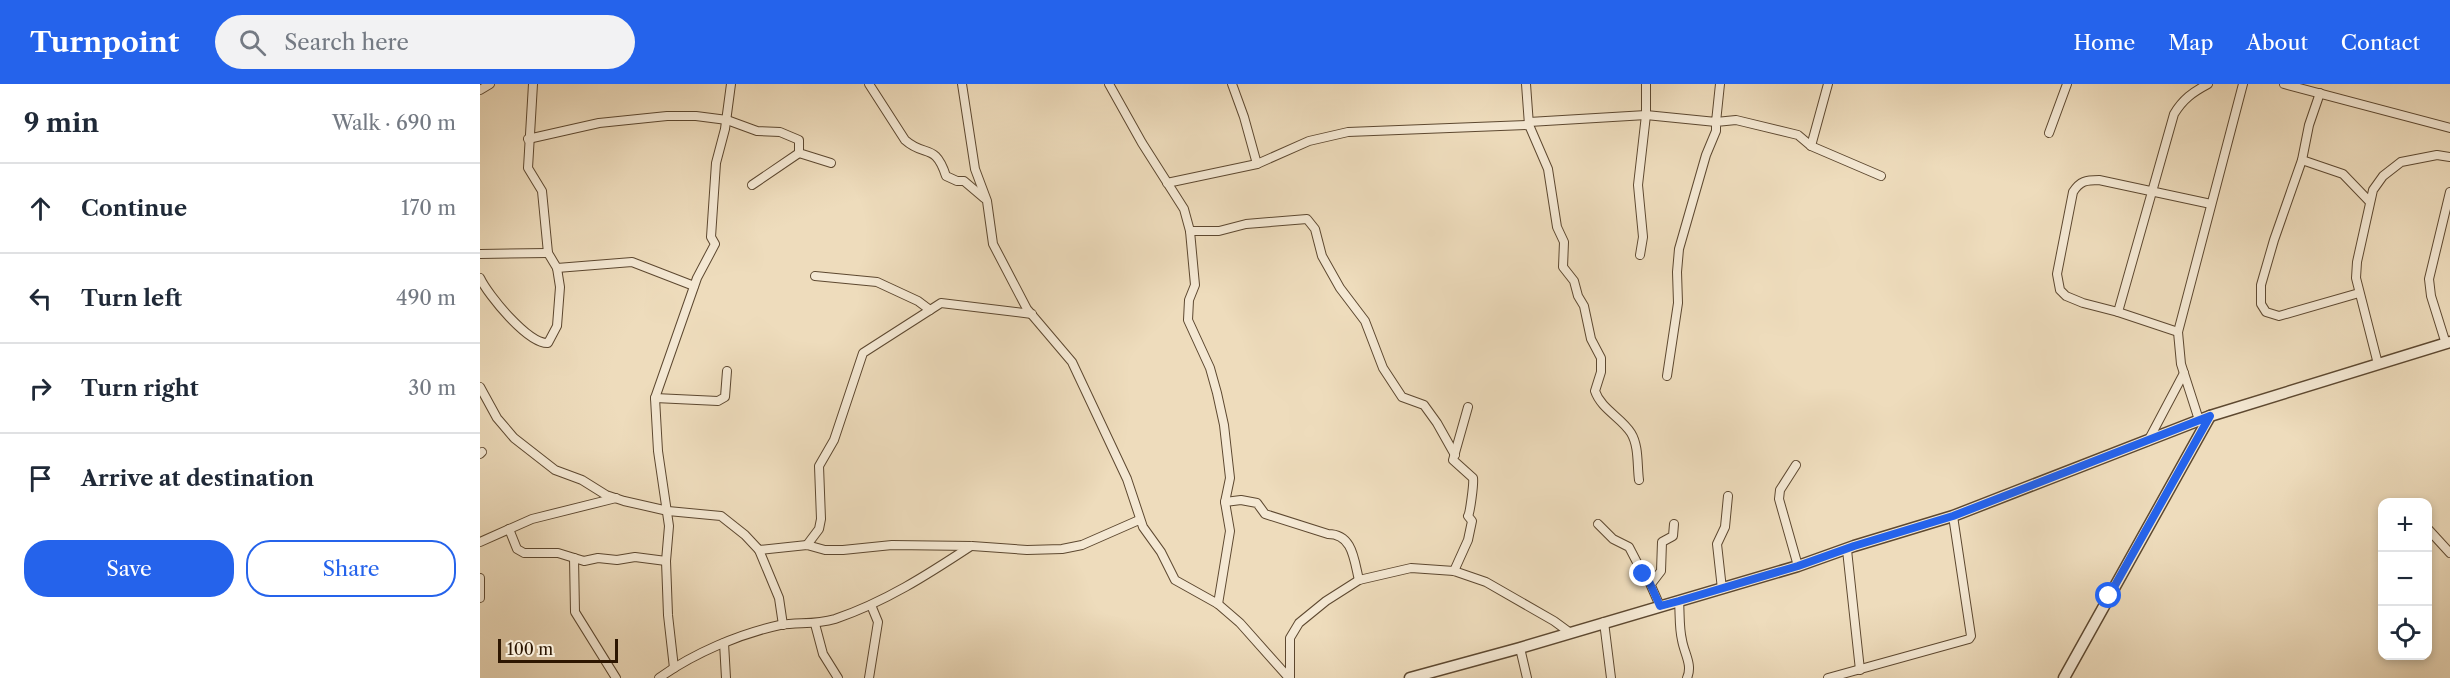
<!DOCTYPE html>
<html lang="en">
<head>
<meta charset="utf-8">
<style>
  :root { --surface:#fff; --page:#f2f2f3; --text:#1f2937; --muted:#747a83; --line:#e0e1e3; --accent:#2563eb }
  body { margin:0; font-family:"Libre Caslon Text",serif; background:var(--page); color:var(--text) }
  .controls { position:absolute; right:18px; bottom:18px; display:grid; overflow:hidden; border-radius:12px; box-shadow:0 3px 9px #0003 }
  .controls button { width:54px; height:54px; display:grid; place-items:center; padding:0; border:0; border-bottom:2px solid var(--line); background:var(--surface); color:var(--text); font:30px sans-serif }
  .scale { position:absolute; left:18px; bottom:15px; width:120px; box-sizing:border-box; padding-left:6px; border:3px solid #2d1601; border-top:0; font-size:16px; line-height:21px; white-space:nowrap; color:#2d1601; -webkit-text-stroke:4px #f4e8d3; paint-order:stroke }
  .stop { position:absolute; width:18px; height:18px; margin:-14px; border:4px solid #2563eb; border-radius:50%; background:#fff }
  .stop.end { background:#2563eb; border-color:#fff; box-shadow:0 2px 6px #0008 }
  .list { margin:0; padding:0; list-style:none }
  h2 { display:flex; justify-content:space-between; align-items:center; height:78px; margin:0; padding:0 24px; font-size:26px }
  h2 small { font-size:20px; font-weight:400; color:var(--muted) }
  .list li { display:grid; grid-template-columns:39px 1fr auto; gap:18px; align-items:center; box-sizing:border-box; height:90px; padding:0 24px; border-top:2px solid var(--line) }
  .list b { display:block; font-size:22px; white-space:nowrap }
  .list em { font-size:20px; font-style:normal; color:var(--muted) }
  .actions { display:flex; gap:12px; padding:18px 24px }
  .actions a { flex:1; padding:14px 0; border:2px solid var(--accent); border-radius:24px; text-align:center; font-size:21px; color:var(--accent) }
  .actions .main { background:var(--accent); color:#fff }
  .icon { flex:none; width:33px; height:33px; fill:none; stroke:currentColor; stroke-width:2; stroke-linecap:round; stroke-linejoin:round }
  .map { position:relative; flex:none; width:1970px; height:594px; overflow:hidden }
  header { display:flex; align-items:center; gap:36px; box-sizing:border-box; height:84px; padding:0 30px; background:var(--accent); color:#fff }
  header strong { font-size:28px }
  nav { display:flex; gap:33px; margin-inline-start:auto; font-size:21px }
  .search { width:420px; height:54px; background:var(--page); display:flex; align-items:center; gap:15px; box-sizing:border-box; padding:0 21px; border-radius:33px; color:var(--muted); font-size:22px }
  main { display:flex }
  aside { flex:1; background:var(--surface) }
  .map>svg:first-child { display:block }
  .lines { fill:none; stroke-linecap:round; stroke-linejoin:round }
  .minor-casing { stroke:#5d4830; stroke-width:10 }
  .tertiary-casing { stroke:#5d4830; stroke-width:13 }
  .minor { stroke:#f4e8d3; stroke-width:8 }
  .tertiary { stroke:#f4e8d3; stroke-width:10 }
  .route { stroke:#2563eb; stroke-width:8 }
</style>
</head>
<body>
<header>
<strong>Turnpoint</strong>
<div class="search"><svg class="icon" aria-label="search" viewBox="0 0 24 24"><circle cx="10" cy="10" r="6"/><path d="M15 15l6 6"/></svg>Search here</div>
<nav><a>Home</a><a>Map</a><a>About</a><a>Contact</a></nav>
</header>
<main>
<aside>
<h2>9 min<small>Walk · 690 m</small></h2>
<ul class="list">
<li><svg class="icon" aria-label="ahead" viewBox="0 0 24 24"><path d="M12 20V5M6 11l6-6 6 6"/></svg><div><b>Continue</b></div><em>170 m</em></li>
<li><svg class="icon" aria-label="left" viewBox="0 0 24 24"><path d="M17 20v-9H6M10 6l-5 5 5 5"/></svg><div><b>Turn left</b></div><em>490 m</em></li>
<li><svg class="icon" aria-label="right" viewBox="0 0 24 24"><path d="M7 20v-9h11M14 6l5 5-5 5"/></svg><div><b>Turn right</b></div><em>30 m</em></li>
<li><svg class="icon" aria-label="arrive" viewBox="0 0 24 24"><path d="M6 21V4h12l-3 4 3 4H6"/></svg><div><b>Arrive at destination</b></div></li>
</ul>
<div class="actions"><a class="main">Save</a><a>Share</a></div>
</aside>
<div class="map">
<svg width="1970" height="594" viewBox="0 0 1970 594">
  <rect width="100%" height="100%" fill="#eedcbc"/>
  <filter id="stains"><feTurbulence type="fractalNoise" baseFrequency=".00333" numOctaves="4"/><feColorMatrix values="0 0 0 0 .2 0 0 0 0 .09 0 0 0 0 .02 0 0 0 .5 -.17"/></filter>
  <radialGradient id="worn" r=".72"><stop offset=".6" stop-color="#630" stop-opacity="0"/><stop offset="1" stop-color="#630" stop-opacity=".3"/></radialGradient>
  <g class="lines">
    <defs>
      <g id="minor">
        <path d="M389 0 425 56C445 74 455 58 466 92L477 97H484L504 114"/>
        <polyline points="482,0 495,85 507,117 513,160 547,225 592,278 647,395 663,443 681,468 695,496 738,520 760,539 809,594"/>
        <polyline points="629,0 662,59 704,125 710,147 715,201 709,216 708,236 730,284 737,309 744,341 750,394 745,418 750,447 738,520"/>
        <polyline points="752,0 764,33 777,80"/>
        <path d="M1046 0 1049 41 1068 85 1077 143 1084 158 1083 183 1094 197 1098 212 1104 222 1111 255 1121 274V288L1115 307C1121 325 1142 334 1151 349 1159 362 1157 381 1159 396"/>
        <polyline points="1804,0 1970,44"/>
        <polyline points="0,6 10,0"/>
        <polyline points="1840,9 1829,41 1822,76 1794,156 1781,201 1781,220 1786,228 1799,232 1879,209"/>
        <polyline points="1049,38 1166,31 1236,38 1240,0"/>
        <polyline points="1569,49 1587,0"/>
        <polyline points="48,55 119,39 187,32 216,32 247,36 277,47 300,48 319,56 319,69 272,101"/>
        <polyline points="1331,62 1348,0"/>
        <polyline points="319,69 351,79"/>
        <polyline points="1822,76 1863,90 1889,117"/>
        <polyline points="687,99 777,80 829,57 868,48 1049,41"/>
        <polyline points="710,147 739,147 766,140 827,135 835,145 842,172 860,204 885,237 903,284 922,313 944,321 957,339 975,371"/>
        <polyline points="0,170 68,169"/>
        <polyline points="1160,171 1163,153 1158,101 1166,31 1166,0"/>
        <polyline points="77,184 152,178 214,202"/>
        <polyline points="335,192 397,198 438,217 450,226"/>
        <path d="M0 194C8 211 48 260 68 259L77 242 80 203 77 184 68 169 62 107 48 84 53 0"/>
        <path d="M1638 228 1694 30C1703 15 1713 8 1728 0"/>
        <path d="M1698 248 1638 228 1603 219 1586 212 1580 206 1577 190 1593 108C1600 97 1606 96 1619 96L1731 120"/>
        <polyline points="1966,260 1951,212 1949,195 1970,108"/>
        <polyline points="1898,280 1876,194 1877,178 1893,106 1903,92 1921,78 1957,71 1970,73"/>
        <polyline points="1187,292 1198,219 1197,188 1199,165 1226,71 1236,47 1236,38 1256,36 1318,51 1331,62 1401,92"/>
        <polyline points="0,303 17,334 34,354 75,386 102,396 126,411 144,417 188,427 241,432 265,451 279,466 327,461 345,466 363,466 412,461 492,462 547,466 582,465 602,461 659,436"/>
        <polyline points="175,314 238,317 245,313 247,287"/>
        <polyline points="1719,336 1701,280 1698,248 1763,0"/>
        <polyline points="1668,357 1704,289"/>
        <polyline points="0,370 2,368"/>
        <polyline points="1316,381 1300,406 1299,415 1318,482"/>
        <path d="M745 418 761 416 777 419 785 430 848 450C873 450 874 476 879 496"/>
        <polyline points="1118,440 1133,455 1149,463 1163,490 1168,495 1180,522"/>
        <polyline points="29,445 37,465 44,469 78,469 104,477 118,474 137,476 155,473 186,477"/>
        <polyline points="1948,445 1970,469"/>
        <polyline points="0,458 52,435 136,414"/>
        <polyline points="327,461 339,445 341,435 339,382 354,356 383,269 461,219 552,230"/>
        <polyline points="279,466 299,514 303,541"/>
        <polyline points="1367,466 1380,586"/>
        <polyline points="94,474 95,528 136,594"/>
        <path d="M974 487 988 456 992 437 988 432C990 429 994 399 993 394L973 376 988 323"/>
        <polyline points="0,494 0,514"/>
        <polyline points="1171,500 1181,487 1182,458 1193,452 1194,440"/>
        <polyline points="1242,505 1237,460 1245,443 1248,412"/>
        <path d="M1199 517C1200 530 1199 544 1202 556 1204 569 1213 581 1207 594"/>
        <polyline points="1124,538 1131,594"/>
        <polyline points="335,540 343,570 358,594"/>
        <polyline points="244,559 246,594"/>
        <polyline points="1040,564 1047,594"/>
        <polyline points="194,584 188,531 186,477 189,442 178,367 175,314 217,194 235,160 231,153 236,79 245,45 251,0"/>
        <path d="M179 594C214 569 259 550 300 541 319 538 334 541 355 535 405 518 447 491 491 462"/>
        <polyline points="389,594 398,538 391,521"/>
        <polyline points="810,594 810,554 819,539 846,517 879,496 931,484 974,487 1006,498 1074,537 1089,548"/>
        <polyline points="1348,594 1489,555 1491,552 1473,432"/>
      </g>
      <g id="tertiary">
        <polyline points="930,594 1040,564 1318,482 1374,462 1473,432 1730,332 1970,258"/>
        <polyline points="1584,594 1730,332"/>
      </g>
    </defs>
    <use href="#minor" class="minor-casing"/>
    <use href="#tertiary" class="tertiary-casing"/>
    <use href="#minor" class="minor"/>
    <use href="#tertiary" class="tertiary"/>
  </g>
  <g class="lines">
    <polyline class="route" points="1163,490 1168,495 1180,522 1199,517 1318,482 1374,462 1473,432 1730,332 1629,512"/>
  </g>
  <rect width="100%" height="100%" filter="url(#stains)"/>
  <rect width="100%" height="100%" fill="url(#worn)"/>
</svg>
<div class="controls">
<button>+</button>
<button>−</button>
<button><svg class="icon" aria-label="locate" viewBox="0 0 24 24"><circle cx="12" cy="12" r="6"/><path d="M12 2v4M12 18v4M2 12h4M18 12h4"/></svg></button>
</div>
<div class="scale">100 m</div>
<div class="stop" style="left:1629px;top:512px"></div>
<div class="stop end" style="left:1163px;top:490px"></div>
</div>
</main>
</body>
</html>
